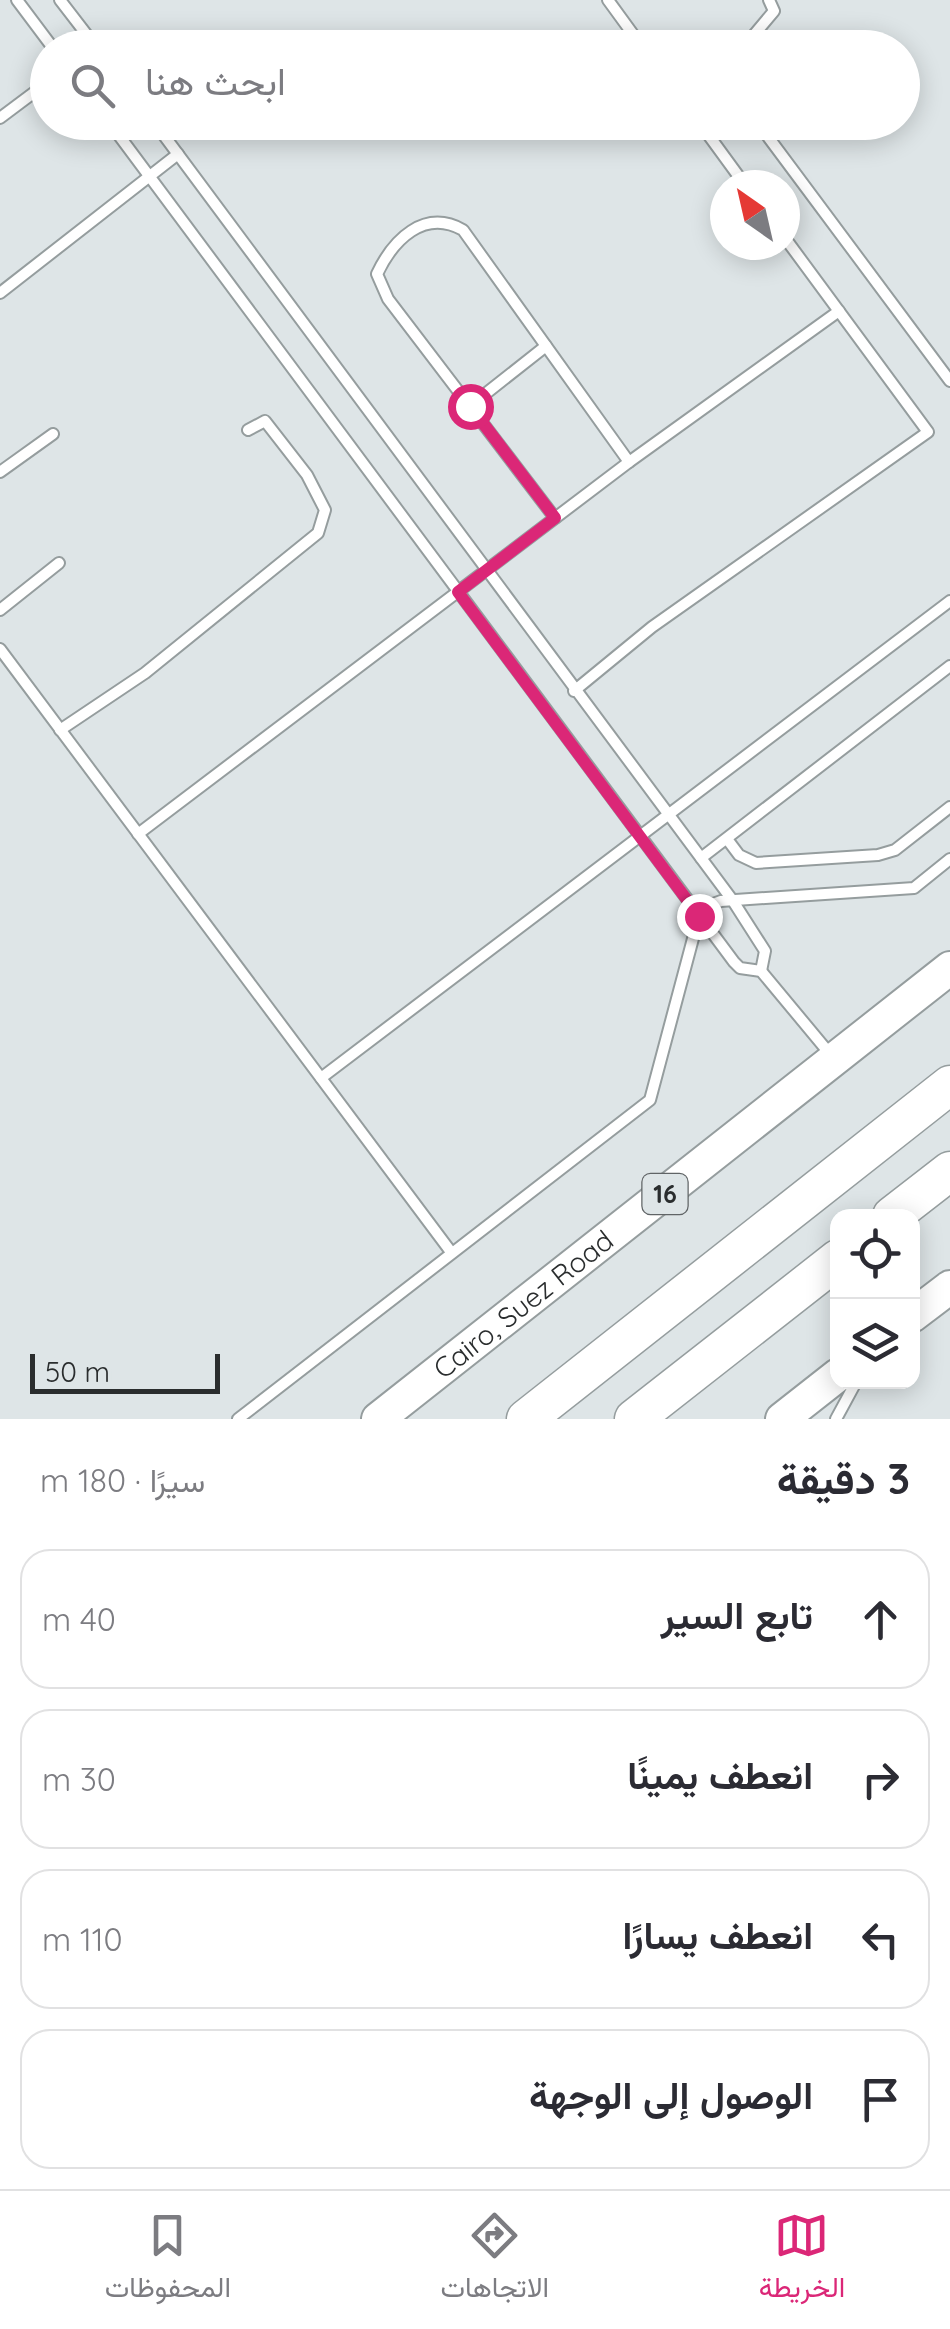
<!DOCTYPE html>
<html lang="ar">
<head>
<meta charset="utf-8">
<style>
  :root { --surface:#fff; --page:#f7f7f7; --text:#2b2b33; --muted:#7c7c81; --line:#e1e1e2; --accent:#db2777 }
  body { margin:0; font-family:Quicksand,Vazirmatn,sans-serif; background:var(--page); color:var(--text); direction:rtl }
  .controls { position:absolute; right:30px; bottom:30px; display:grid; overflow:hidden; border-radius:20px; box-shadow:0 5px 25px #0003 }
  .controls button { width:90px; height:90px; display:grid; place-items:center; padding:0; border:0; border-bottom:2px solid var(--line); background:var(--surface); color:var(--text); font:50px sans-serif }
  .compass { position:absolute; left:710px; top:170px; width:90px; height:90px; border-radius:50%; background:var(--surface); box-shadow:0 5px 25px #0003; rotate:326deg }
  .scale { position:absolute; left:30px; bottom:25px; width:190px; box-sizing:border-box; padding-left:10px; border:5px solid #2a2d2e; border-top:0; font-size:28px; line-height:35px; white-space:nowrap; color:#2a2d2e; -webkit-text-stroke:8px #dee5e7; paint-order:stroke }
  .stop { position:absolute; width:30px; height:30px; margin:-22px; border:8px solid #db2777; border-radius:50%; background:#fff }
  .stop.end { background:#db2777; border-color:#fff; box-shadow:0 2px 10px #0008 }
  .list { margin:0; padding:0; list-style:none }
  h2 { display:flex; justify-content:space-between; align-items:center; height:130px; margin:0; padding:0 40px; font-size:42px }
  h2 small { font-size:32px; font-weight:400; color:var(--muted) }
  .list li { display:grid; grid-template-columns:65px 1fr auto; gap:30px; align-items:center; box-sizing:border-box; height:140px; margin:0 20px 20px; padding:0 20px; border:2px solid var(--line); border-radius:30px }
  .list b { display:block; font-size:38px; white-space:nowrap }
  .list em { font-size:32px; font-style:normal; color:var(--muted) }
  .icon { flex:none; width:55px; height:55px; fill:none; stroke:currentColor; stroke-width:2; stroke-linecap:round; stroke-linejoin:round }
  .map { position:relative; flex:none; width:950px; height:1419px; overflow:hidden; direction:ltr }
  .search { position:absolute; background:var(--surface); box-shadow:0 5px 25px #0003; left:30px; right:30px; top:30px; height:110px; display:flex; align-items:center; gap:25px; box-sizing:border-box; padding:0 35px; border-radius:55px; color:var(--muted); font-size:38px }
  .sheet { height:770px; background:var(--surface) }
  nav { display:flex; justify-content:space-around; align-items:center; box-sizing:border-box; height:140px; border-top:2px solid var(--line); background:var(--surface); font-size:28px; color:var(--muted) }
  nav a { display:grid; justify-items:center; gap:5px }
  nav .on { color:var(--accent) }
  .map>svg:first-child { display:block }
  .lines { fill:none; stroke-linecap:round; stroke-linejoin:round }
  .lane-casing { stroke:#959d9e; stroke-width:14 }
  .primary-casing { stroke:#959d9e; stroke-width:36 }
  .highway-casing { stroke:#959d9e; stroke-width:41 }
  .lane { stroke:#fff; stroke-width:10 }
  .primary { stroke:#fff; stroke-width:32 }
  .highway { stroke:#fff; stroke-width:38 }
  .route { stroke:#db2777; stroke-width:12 }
  .labels { text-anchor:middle; stroke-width:8; stroke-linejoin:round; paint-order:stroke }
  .shield { fill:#dee5e7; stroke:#606466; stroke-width:2.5 }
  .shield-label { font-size:25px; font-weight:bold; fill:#2a2d2e }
  .street-label { font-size:28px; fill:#2a2d2e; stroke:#dee5e7 }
</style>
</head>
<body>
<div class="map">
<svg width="950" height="1419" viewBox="0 0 950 1419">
  <rect width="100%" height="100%" fill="#dee5e7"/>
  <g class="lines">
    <defs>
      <g id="lane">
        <polyline points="17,0 53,48"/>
        <polyline points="60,0 97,48"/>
        <polyline points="608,0 643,48"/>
        <polyline points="743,48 774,11 769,0"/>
        <polyline points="0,118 48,82"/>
        <polyline points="109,122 734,962 740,968 761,971 830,1054"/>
        <polyline points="154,122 733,901 765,951 761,971"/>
        <polyline points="699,122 745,185"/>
        <polyline points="757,122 950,381"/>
        <polyline points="0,293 178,154"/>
        <polyline points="470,406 546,346"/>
        <polyline points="0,472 53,434"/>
        <path d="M555 518 388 299 377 274C393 240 424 208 463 230L629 462"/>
        <polyline points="0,610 59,563"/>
        <polyline points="0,649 451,1252"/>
        <polyline points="574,691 652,627 928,432 785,238"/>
        <polyline points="60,730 145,673 318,533 325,510 307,475 265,421 248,430"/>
        <polyline points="138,834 629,462 839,311"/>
        <polyline points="727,839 739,855 756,863 878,855 895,850 950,807"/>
        <polyline points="701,858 950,666"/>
        <polyline points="321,1078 950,601"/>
        <polyline points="238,1419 650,1100 699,916 705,907 721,901 914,888 950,859"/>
        <polyline points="836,1419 856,1382"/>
      </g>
      <g id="primary">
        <polyline points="912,1316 950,1287"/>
        <path id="s1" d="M378 1419 950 968"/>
        <polyline points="782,1419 838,1375"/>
      </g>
      <g id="highway">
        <polyline points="892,1216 950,1171"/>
        <polyline points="526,1419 950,1085"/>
        <polyline points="634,1419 838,1259"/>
      </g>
    </defs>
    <use href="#lane" class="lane-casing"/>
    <use href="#primary" class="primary-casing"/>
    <use href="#highway" class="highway-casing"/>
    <use href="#lane" class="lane"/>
    <use href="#primary" class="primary"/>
    <use href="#highway" class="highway"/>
  </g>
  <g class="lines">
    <polyline class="route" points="470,406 555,518 458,592 699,916"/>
  </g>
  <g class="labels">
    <rect class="shield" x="642.5" y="1174" width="45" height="40" rx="8"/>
    <g class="shield-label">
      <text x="665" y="1203">16</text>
    </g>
    <g class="street-label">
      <text dy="10" stroke="none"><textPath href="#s1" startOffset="185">Cairo, Suez Road</textPath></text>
    </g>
  </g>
</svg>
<div class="controls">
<button><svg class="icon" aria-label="locate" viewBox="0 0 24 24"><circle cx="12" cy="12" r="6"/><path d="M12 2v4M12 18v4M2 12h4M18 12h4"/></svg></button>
<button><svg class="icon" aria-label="layers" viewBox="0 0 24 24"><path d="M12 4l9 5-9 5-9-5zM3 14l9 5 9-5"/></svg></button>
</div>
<svg class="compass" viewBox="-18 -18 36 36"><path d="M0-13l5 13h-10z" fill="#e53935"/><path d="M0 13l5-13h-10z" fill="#7c7c81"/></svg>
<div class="scale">50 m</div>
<div class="stop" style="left:470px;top:406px"></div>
<div class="stop end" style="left:699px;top:916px"></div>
<div class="search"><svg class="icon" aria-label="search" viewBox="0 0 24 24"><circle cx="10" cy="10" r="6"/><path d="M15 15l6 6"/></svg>ابحث هنا</div>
</div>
<section class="sheet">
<h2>3 دقيقة<small>سيرًا · 180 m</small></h2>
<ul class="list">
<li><svg class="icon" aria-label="ahead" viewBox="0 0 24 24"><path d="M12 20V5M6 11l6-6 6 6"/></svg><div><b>تابع السير</b></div><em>40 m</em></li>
<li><svg class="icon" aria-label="right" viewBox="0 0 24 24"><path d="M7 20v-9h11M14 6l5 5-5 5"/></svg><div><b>انعطف يمينًا</b></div><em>30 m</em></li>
<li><svg class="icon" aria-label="left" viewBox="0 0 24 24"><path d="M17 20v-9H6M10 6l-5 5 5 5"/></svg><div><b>انعطف يسارًا</b></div><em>110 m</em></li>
<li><svg class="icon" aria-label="arrive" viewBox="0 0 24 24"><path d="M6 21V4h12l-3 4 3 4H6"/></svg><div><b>الوصول إلى الوجهة</b></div></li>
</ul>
</section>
<nav>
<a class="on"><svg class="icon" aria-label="map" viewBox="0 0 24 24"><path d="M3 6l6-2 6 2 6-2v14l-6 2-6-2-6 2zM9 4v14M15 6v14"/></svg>الخريطة</a>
<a><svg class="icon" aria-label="directions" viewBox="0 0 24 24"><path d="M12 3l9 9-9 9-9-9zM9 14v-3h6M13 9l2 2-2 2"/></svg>الاتجاهات</a>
<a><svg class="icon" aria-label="saved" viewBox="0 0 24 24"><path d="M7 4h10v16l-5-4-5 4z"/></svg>المحفوظات</a>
</nav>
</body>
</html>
